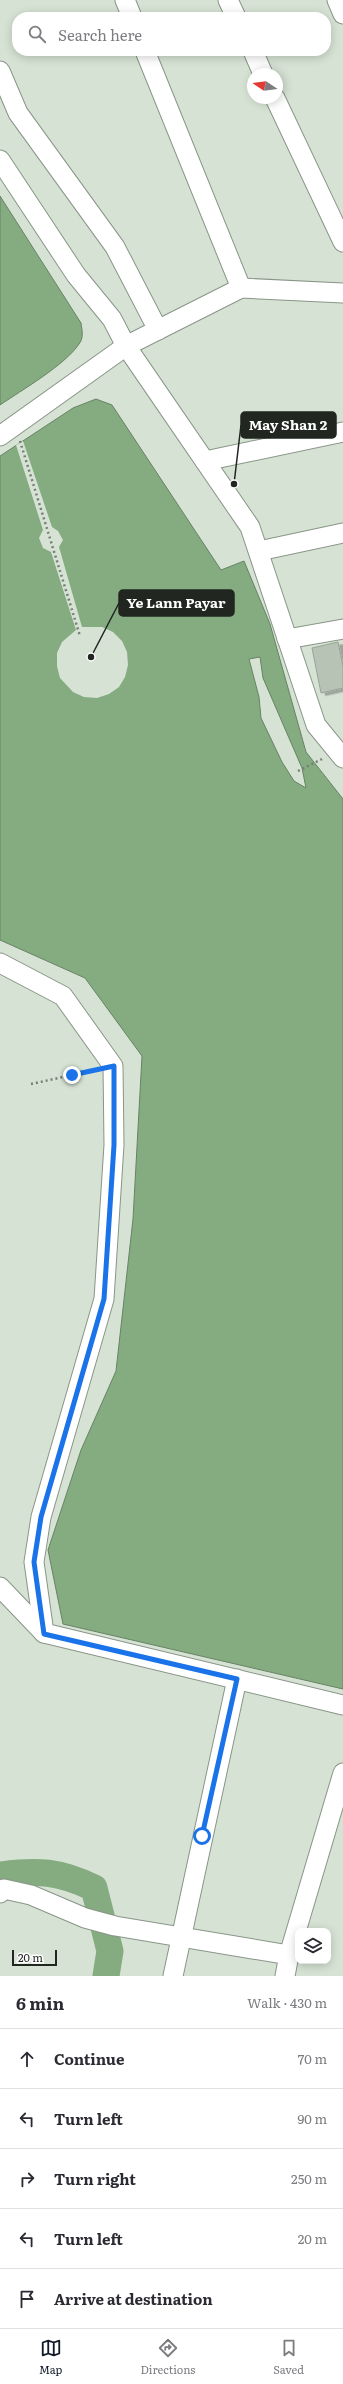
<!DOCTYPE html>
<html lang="en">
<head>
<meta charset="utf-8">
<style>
  :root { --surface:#fff; --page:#f2f2f3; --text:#2b2b33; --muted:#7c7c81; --line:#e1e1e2; --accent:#111827 }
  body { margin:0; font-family:Literata,serif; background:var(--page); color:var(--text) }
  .controls { position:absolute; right:12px; bottom:12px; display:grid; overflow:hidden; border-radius:8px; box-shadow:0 2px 10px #0003 }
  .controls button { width:36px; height:36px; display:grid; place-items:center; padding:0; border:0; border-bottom:1px solid var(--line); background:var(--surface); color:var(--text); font:20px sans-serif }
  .compass { position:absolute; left:247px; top:68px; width:36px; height:36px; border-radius:50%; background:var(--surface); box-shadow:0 2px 10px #0003; rotate:283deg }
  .scale { position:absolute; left:12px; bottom:10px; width:45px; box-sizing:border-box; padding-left:4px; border:2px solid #212621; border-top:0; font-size:11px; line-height:14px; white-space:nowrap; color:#212621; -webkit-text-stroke:3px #fff; paint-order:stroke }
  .stop { position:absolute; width:12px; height:12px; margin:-9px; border:3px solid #1a73e8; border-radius:50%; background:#fff }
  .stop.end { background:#1a73e8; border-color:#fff; box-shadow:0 1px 4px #0008 }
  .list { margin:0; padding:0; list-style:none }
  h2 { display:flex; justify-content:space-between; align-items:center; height:52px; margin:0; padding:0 16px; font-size:17px }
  h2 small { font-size:13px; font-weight:400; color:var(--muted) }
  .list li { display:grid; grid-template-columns:26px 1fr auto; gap:12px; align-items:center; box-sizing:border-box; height:60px; padding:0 16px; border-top:1px solid var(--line) }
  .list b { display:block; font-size:15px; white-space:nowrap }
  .list em { font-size:13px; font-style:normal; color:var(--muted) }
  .icon { flex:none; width:22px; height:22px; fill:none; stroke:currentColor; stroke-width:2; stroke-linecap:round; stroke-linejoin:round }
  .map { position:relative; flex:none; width:343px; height:1976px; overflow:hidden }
  .search { position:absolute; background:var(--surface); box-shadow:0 2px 10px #0003; left:12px; right:12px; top:12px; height:44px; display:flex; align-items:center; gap:10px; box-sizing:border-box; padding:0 14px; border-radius:16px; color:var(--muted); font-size:15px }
  .sheet { height:352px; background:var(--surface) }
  nav { display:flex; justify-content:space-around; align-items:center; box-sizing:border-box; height:56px; border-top:1px solid var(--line); background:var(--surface); font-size:11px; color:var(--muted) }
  nav a { display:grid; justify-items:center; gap:2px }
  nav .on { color:var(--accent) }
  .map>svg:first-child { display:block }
  .water { fill:#85ab81; stroke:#678364; fill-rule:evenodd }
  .pier { fill:#d6e3d4 }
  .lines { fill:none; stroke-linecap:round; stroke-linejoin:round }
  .river { stroke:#85ab81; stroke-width:27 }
  .building { fill:#b6c3b5; stroke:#98a497; filter:url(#shadow) }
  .minor-casing { stroke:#899588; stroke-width:21 }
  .path { stroke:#767f75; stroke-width:2.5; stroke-dasharray:2 3; stroke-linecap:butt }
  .minor { stroke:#fff; stroke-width:19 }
  .route { stroke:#1a73e8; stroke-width:5 }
  .leader { fill:none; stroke:#212621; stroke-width:1.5 }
  .callout-dot { fill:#212621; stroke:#fff; stroke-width:1.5 }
  .callout { fill:#212621; stroke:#212621; stroke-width:1.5 }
  .callout-label { font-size:14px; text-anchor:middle; font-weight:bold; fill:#fff }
</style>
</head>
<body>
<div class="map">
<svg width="343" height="1976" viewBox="0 0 343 1976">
  <defs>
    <filter id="shadow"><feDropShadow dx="4.5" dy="2.5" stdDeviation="0" flood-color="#0004"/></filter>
  </defs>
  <rect width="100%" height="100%" fill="#d6e3d4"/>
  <g class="water">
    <path d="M0 196 81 323C82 330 84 338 79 344 65 365 22 390 0 405Z"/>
    <path d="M96 399 112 405 221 570 244 561 270 624 306 752 343 799V1689L63 1624 48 1550 81 1450 116 1371 133 1219 142 1056 85 978 0 940V456L73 408ZM260 657 263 678 302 768 306 788 294 781 282 762 261 718 259 697 249 659Z"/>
  </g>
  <polygon class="pier" points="23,441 52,527 58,531 63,540 59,547 82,627 102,627 113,632 122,641 127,652 128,665 125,677 119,687 109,694 97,698 84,697 73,692 60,678 57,666 57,653 62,642 76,630 51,552 43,548 39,538 43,530 16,445"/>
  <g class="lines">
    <path class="river" d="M0 1875C38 1870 59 1871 94 1888L110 1951 106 1976"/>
  </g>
  <polygon class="building" points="338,642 343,666 343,688 321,693 312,648"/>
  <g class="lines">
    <defs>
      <g id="minor">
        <polyline points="125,0 132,17"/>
        <polyline points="228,0 236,17"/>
        <polyline points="337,0 343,14"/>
        <polyline points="145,51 241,288"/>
        <polyline points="253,51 263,74"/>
        <polyline points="0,71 18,113 115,247 158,330"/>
        <polyline points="275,98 343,242"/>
        <polyline points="0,160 76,275 112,319 126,346 250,527 316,725 343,758"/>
        <polyline points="0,436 126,346 241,288 343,293"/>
        <polyline points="205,461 343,432"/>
        <polyline points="259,551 343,533"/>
        <polyline points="287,639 343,629"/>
        <polyline points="0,963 63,996 113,1066 114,1145 104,1299 41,1517 34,1562 44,1633 343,1705"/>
        <polyline points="0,1587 44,1633"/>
        <polyline points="0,1893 4,1889 31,1895 85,1918 115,1926 289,1955"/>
        <polyline points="173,1976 237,1679"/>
        <polyline points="285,1976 289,1955 343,1773"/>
      </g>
    </defs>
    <use href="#minor" class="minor-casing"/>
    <g class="path">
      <polyline points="20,441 80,636"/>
      <polyline points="298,771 322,759"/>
      <polyline points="31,1084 95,1070"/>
    </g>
    <use href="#minor" class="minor"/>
  </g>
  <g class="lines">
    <polyline class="route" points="72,1075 114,1066 114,1145 104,1299 41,1517 34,1562 44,1634 237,1679 202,1836"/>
  </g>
  <path class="leader" d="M234 484L241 425M91 657L119 603"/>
  <g class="callout-dot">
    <circle cx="234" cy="484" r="4"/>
    <circle cx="91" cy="657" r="4"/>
  </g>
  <g class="callout">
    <rect x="241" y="412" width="95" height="26" rx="4"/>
    <rect x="119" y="590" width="115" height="26" rx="4"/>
  </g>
  <g class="callout-label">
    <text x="288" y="430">May Shan 2</text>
    <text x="176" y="608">Ye Lann Payar</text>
  </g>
</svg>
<div class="controls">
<button><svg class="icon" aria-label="layers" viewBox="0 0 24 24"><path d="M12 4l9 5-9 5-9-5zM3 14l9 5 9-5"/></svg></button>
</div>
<svg class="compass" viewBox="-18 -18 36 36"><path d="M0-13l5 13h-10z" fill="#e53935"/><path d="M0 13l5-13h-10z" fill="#7c7c81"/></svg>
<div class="scale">20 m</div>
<div class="stop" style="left:202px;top:1836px"></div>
<div class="stop end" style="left:72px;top:1075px"></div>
<div class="search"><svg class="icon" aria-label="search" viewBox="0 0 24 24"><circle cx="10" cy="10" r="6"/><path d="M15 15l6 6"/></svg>Search here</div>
</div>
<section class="sheet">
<h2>6 min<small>Walk · 430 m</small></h2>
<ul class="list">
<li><svg class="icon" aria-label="ahead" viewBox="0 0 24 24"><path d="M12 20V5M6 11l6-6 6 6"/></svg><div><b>Continue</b></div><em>70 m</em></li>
<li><svg class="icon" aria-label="left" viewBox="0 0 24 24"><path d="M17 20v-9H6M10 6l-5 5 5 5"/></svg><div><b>Turn left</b></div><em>90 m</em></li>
<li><svg class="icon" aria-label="right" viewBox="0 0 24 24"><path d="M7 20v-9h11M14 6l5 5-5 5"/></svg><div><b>Turn right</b></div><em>250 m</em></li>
<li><svg class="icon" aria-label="left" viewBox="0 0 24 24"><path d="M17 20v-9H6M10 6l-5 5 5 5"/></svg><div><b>Turn left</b></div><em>20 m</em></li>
<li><svg class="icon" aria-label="arrive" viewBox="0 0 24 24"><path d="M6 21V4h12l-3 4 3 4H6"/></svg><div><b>Arrive at destination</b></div></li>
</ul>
</section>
<nav>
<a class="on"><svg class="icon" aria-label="map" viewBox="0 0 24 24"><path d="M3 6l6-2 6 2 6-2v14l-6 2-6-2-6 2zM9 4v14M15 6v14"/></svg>Map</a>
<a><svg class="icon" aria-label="directions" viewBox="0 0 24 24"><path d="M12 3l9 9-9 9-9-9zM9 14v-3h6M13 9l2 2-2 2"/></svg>Directions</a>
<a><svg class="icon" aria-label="saved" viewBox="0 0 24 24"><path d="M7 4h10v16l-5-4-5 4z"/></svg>Saved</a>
</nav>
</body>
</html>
